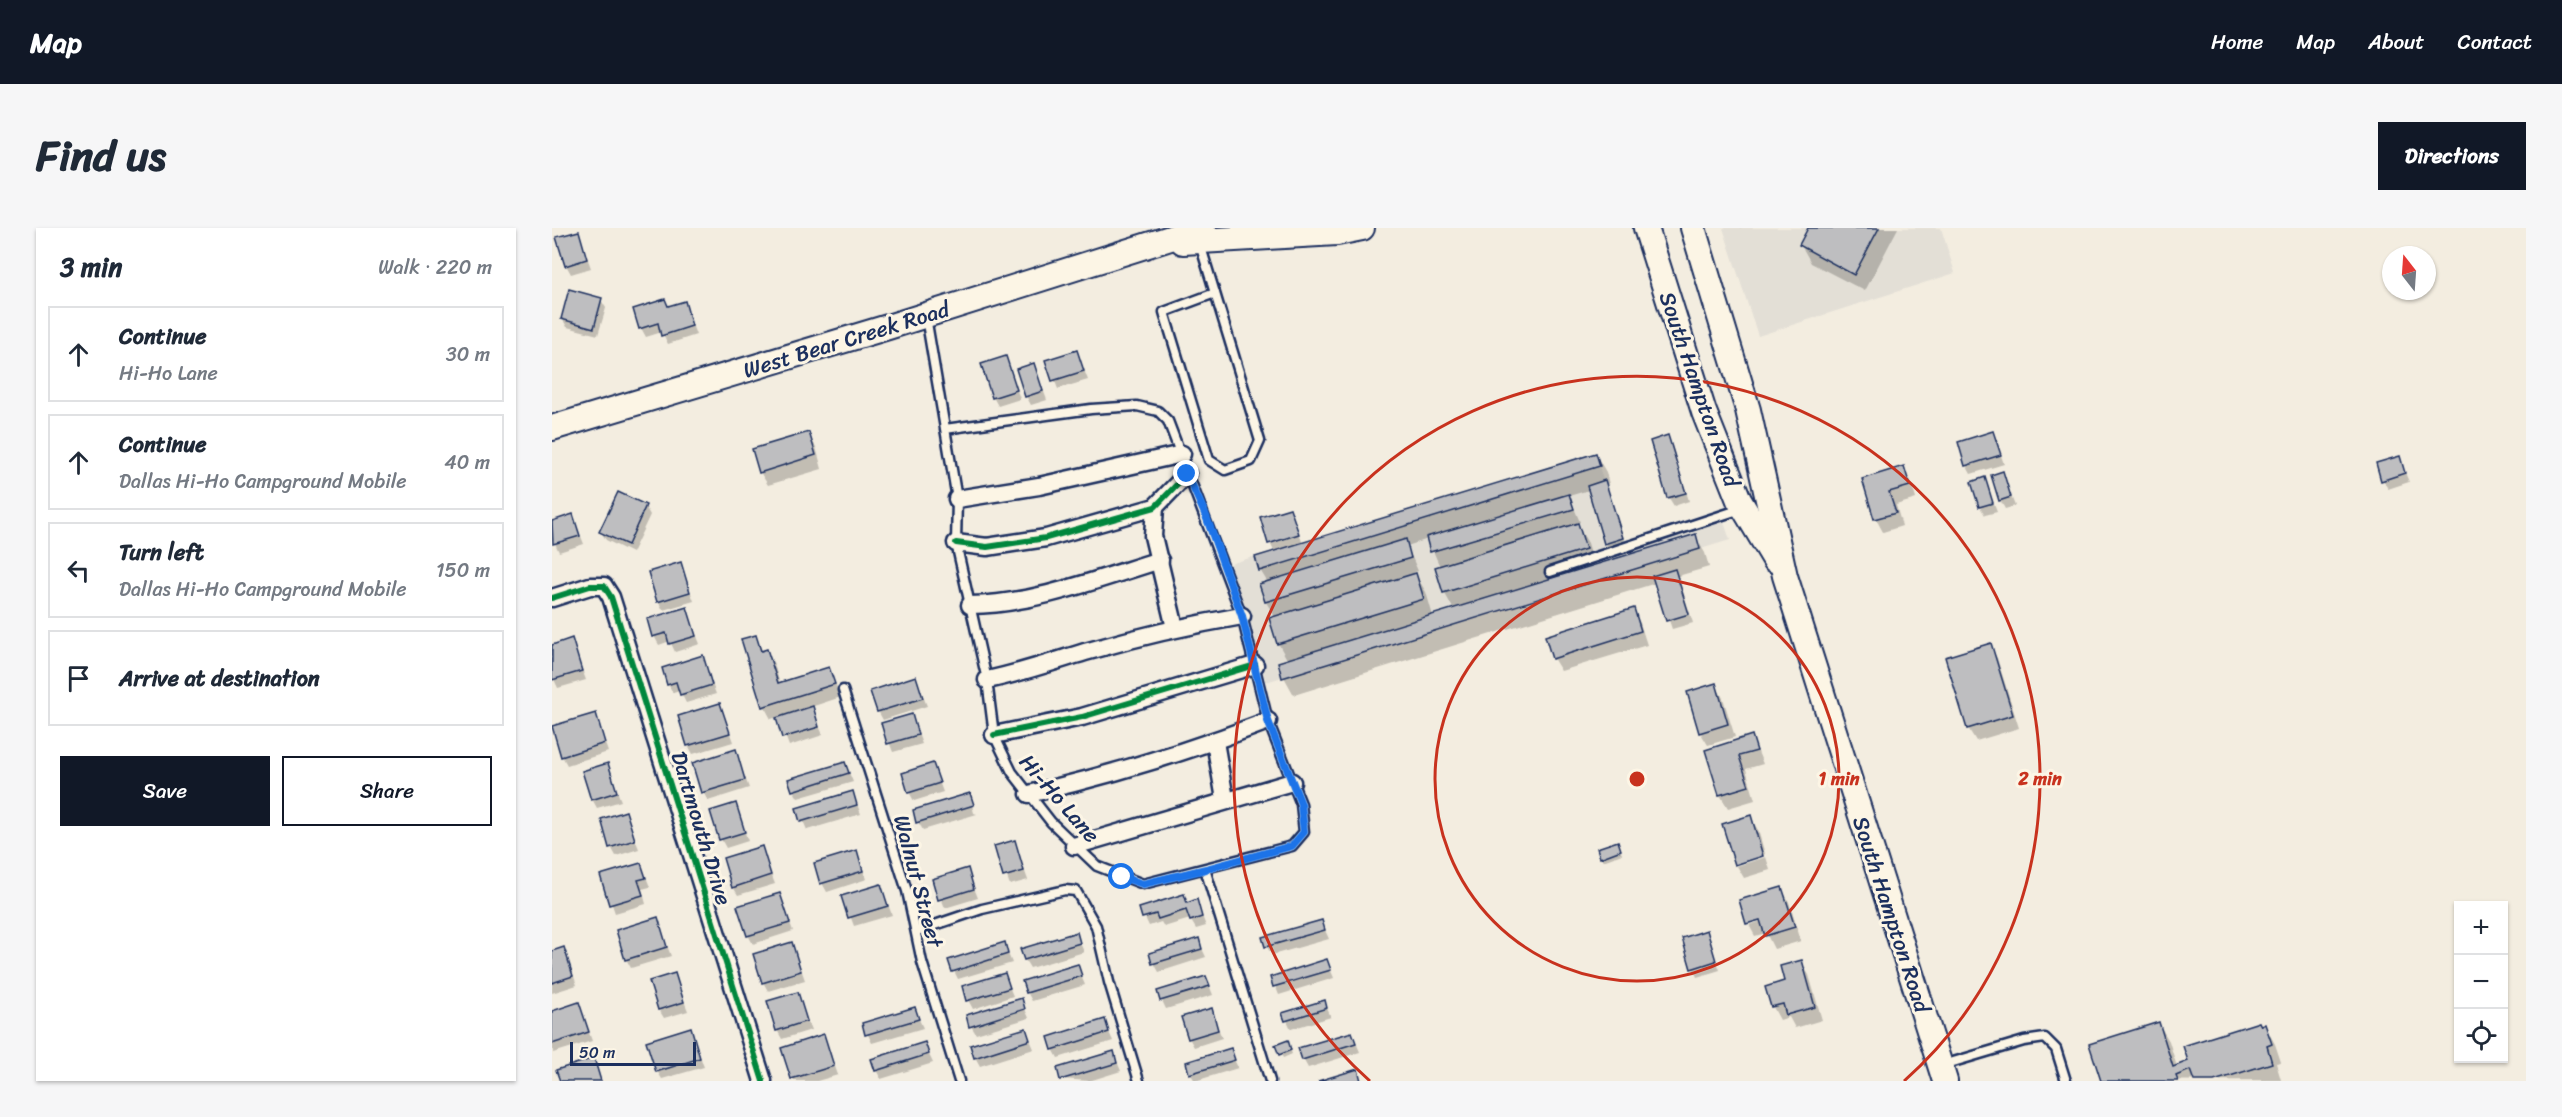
<!DOCTYPE html>
<html lang="en">
<head>
<meta charset="utf-8">
<style>
  :root { --surface:#fff; --page:#f6f6f7; --text:#1f2937; --muted:#747a83; --line:#e0e1e3; --accent:#111827 }
  body { margin:0; font-family:Sriracha,sans-serif; background:var(--page); color:var(--text) }
  .controls { position:absolute; right:18px; bottom:18px; display:grid; overflow:hidden; border-radius:0px; box-shadow:0 2px 4px #0004 }
  .controls button { width:54px; height:54px; display:grid; place-items:center; padding:0; border:0; border-bottom:2px solid var(--line); background:var(--surface); color:var(--text); font:30px sans-serif }
  .compass { position:absolute; left:1830px; top:18px; width:54px; height:54px; border-radius:50%; background:var(--surface); box-shadow:0 2px 4px #0004; rotate:343deg }
  .scale { position:absolute; left:18px; bottom:15px; width:126px; box-sizing:border-box; padding-left:6px; border:3px solid #1b2f5e; border-top:0; font-size:16px; line-height:21px; white-space:nowrap; color:#1b2f5e; -webkit-text-stroke:4px #fcf5e5; paint-order:stroke }
  .stop { position:absolute; width:18px; height:18px; margin:-14px; border:4px solid #1a73e8; border-radius:50%; background:#fff }
  .stop.end { background:#1a73e8; border-color:#fff; box-shadow:0 2px 6px #0008 }
  .list { margin:0; padding:0; list-style:none }
  h2 { display:flex; justify-content:space-between; align-items:center; height:78px; margin:0; padding:0 24px; font-size:26px }
  h2 small { font-size:20px; font-weight:400; color:var(--muted) }
  .list li { display:grid; grid-template-columns:39px 1fr auto; gap:18px; align-items:center; box-sizing:border-box; height:96px; margin:0 12px 12px; padding:0 12px; border:2px solid var(--line); border-radius:0px }
  .list b { display:block; font-size:22px; white-space:nowrap }
  .list p { margin:0; font-size:20px; white-space:nowrap; color:var(--muted) }
  .list em { font-size:20px; font-style:normal; color:var(--muted) }
  .actions { display:flex; gap:12px; padding:18px 24px }
  .actions a { flex:1; padding:14px 0; border:2px solid var(--accent); border-radius:0px; text-align:center; font-size:21px; color:var(--accent) }
  .actions .main { background:var(--accent); color:#fff }
  .icon { flex:none; width:33px; height:33px; fill:none; stroke:currentColor; stroke-width:2; stroke-linecap:round; stroke-linejoin:round }
  .map { position:relative; flex:none; width:1974px; height:853px; overflow:hidden; border-radius:0px }
  header { display:flex; align-items:center; gap:36px; box-sizing:border-box; height:84px; padding:0 30px; background:var(--accent); color:#fff }
  header strong { font-size:28px }
  nav { display:flex; gap:33px; margin-inline-start:auto; font-size:21px }
  .intro { display:flex; align-items:center; justify-content:space-between; box-sizing:border-box; height:144px; padding:0 36px }
  h1 { margin:0; font-size:42px }
  .button { padding:15px 27px; border-radius:0px; background:var(--accent); color:#fff; font-size:21px; font-weight:700 }
  main { display:flex; gap:36px; padding:0 36px }
  aside { flex:1; background:var(--surface); border-radius:0px; box-shadow:0 2px 4px #0004 }
  .map>svg:first-child { display:block }
  .built { fill:#e3dfd6 }
  .shadow { fill:#0003; fill-rule:evenodd }
  .building { fill:#bebec0; stroke:#1b2f5e; stroke-width:1.5 }
  .lines { fill:none; stroke-linecap:round; stroke-linejoin:round }
  .service-casing { stroke:#1b2f5e; stroke-width:13 }
  .minor-casing { stroke:#1b2f5e; stroke-width:21 }
  .secondary-casing { stroke:#1b2f5e; stroke-width:28 }
  .service { stroke:#fcf5e5; stroke-width:8 }
  .minor { stroke:#fcf5e5; stroke-width:16 }
  .secondary { stroke:#fcf5e5; stroke-width:24 }
  .cycleway-casing { stroke:#fcf5e5; stroke-width:10 }
  .cycleway { stroke:#00873e; stroke-width:6 }
  .route { stroke:#1a73e8; stroke-width:8 }
  .ring { fill:none; stroke:#c8321e; stroke-width:3 }
  .labels { text-anchor:middle; stroke-width:6; stroke-linejoin:round; paint-order:stroke }
  .street-label { font-size:22px; fill:#1b2f5e; stroke:#fcf5e5 }
  .centre { fill:#c8321e; stroke:#fcf5e5; stroke-width:3 }
  .ring-label { font-size:18px; text-anchor:middle; font-weight:bold; fill:#c8321e; stroke:#fcf5e5; stroke-width:6; stroke-linejoin:round; paint-order:stroke }
</style>
</head>
<body>
<header>
<strong>Map</strong>
<nav><a>Home</a><a>Map</a><a>About</a><a>Contact</a></nav>
</header>
<div class="intro"><h1>Find us</h1><a class="button">Directions</a></div>
<main>
<aside>
<h2>3 min<small>Walk · 220 m</small></h2>
<ul class="list">
<li><svg class="icon" aria-label="ahead" viewBox="0 0 24 24"><path d="M12 20V5M6 11l6-6 6 6"/></svg><div><b>Continue</b><p>Hi-Ho Lane</p></div><em>30 m</em></li>
<li><svg class="icon" aria-label="ahead" viewBox="0 0 24 24"><path d="M12 20V5M6 11l6-6 6 6"/></svg><div><b>Continue</b><p>Dallas Hi-Ho Campground Mobile</p></div><em>40 m</em></li>
<li><svg class="icon" aria-label="left" viewBox="0 0 24 24"><path d="M17 20v-9H6M10 6l-5 5 5 5"/></svg><div><b>Turn left</b><p>Dallas Hi-Ho Campground Mobile</p></div><em>150 m</em></li>
<li><svg class="icon" aria-label="arrive" viewBox="0 0 24 24"><path d="M6 21V4h12l-3 4 3 4H6"/></svg><div><b>Arrive at destination</b></div></li>
</ul>
<div class="actions"><a class="main">Save</a><a>Share</a></div>
</aside>
<div class="map">
<svg width="1974" height="853" viewBox="0 0 1974 853">
  <rect width="100%" height="100%" fill="#f3ede0"/>
  <filter id="ink" filterUnits="userSpaceOnUse"><feTurbulence type="fractalNoise" baseFrequency=".0167" numOctaves="2"/><feDisplacementMap in="SourceGraphic" scale="12" xChannelSelector="R" yChannelSelector="G"/><feConvolveMatrix kernelMatrix="1 2 1 2 8 2 1 2 1" color-interpolation-filters="sRGB"/></filter>
  <g filter="url(#ink)">
    <g class="built">
      <polygon points="1171,0 1389,0 1403,45 1206,108"/>
      <polygon points="1043,225 1070,314 1168,282 1178,312 714,454 678,336"/>
    </g>
    <g class="shadow">
      <polygon points="1258,0 1346,0 1313,63 1259,35 1249,17"/>
      <polygon points="26,4 39,40 19,46 14,37"/>
      <polygon points="49,72 54,80 46,107 15,99 10,90"/>
      <polygon points="132,75 144,107 116,116 110,104 94,109 89,100 116,80"/>
      <polygon points="525,124 536,152 506,161 495,133"/>
      <polygon points="454,130 468,171 446,178 441,169"/>
      <polygon points="482,137 495,172 479,177 474,168"/>
      <polygon points="1441,205 1452,236 1419,246 1414,237"/>
      <polygon points="256,206 264,219 270,241 216,257 208,244"/>
      <polygon points="1115,209 1120,217 1137,273 1122,278 1117,270 1100,214"/>
      <path d="M1044 227 1054 244 1057 256 1054 257 1075 319 1059 324 1054 316 1037 262 1017 268 1028 294 1024 295 1036 315 1043 338 1143 308 1153 325 1157 339 1126 348 1141 395 1120 401 1104 355 742 467 732 449 736 433 726 415 723 389 714 374 709 357 716 355 708 342 723 325 718 315 738 282 751 316ZM876 311 888 339 892 364 902 382 881 388 874 364 862 344 866 343 855 318Z"/>
      <polygon points="1847,230 1857,254 1836,261 1831,252"/>
      <polygon points="1351,240 1359,253 1364,271 1344,277 1350,298 1331,304 1324,291 1312,252"/>
      <polygon points="1450,245 1463,278 1453,281 1448,272"/>
      <polygon points="1432,251 1445,284 1433,287 1428,279"/>
      <polygon points="93,278 98,287 80,325 54,312 49,304"/>
      <polygon points="21,288 32,316 7,324 0,309 0,294"/>
      <polygon points="128,336 142,373 111,382 106,373"/>
      <polygon points="134,381 148,416 123,424 118,413 107,417 102,408"/>
      <polygon points="1081,382 1088,395 1095,417 1009,443 1001,430"/>
      <polygon points="203,408 211,424 215,423 222,436 228,456 277,441 289,469 259,479 271,507 237,518 226,489 219,491 212,478"/>
      <polygon points="19,412 34,452 6,460 0,447 0,418"/>
      <polygon points="1438,417 1445,430 1467,500 1424,513 1416,500"/>
      <polygon points="150,429 164,466 134,475 128,463 121,465 116,456"/>
      <polygon points="364,450 375,478 331,492 326,483"/>
      <polygon points="1163,456 1171,470 1183,509 1156,517 1148,504"/>
      <polygon points="168,477 181,514 141,526 136,517"/>
      <polygon points="43,487 56,524 15,537 10,528"/>
      <polygon points="359,487 370,516 341,524 330,496"/>
      <polygon points="1200,509 1211,536 1194,541 1203,572 1176,580 1168,567 1155,523"/>
      <polygon points="183,523 197,560 156,573 151,564"/>
      <polygon points="293,535 301,554 246,570 241,562"/>
      <polygon points="55,537 69,573 45,580 40,571"/>
      <polygon points="381,537 391,564 362,573 357,564"/>
      <polygon points="300,564 309,586 255,602 246,581"/>
      <polygon points="417,566 421,573 419,573 422,585 425,586 371,602 366,594"/>
      <polygon points="183,577 196,613 174,620 169,611"/>
      <polygon points="73,585 87,621 64,628 59,619"/>
      <polygon points="1198,589 1206,602 1213,626 1185,635 1185,638 1172,597"/>
      <polygon points="462,614 476,652 458,657 444,619"/>
      <polygon points="1067,619 1070,626 1051,633 1049,629"/>
      <polygon points="209,620 223,656 186,667 181,659"/>
      <polygon points="304,624 315,651 275,664 270,655"/>
      <polygon points="1214,629 1218,642 1192,650 1185,638"/>
      <polygon points="89,636 98,659 90,661 94,676 63,685 50,648"/>
      <polygon points="415,642 426,670 393,680 382,652"/>
      <polygon points="329,658 340,687 302,698 291,669"/>
      <polygon points="1230,661 1237,674 1249,713 1222,721 1214,705 1203,708 1197,697 1216,691 1196,694 1196,696 1189,673"/>
      <polygon points="228,666 241,703 201,716 196,707"/>
      <polygon points="631,668 636,676 644,673 654,698 644,701 638,691 612,699 609,694 597,698 589,681"/>
      <polygon points="105,691 119,728 79,740 74,731"/>
      <polygon points="769,693 777,711 720,727 715,719 712,710"/>
      <polygon points="1154,704 1168,742 1145,749 1141,740"/>
      <polygon points="524,705 532,724 478,740 473,732"/>
      <polygon points="646,712 654,729 607,744 602,735"/>
      <polygon points="240,716 253,752 216,763 211,754"/>
      <polygon points="452,716 460,735 406,751 402,743"/>
      <polygon points="12,721 25,757 0,765 0,724"/>
      <polygon points="775,733 782,750 727,767 720,750"/>
      <polygon points="1249,734 1257,747 1270,792 1243,800 1237,789 1228,792 1221,779"/>
      <polygon points="525,738 533,757 480,773 475,764"/>
      <polygon points="452,746 461,768 421,781 416,772"/>
      <polygon points="122,747 136,783 112,790 107,782"/>
      <polygon points="654,749 661,767 614,781 606,764"/>
      <polygon points="245,765 259,802 230,811 225,802"/>
      <polygon points="469,772 477,790 424,806 419,798"/>
      <polygon points="772,774 779,789 739,801 732,786"/>
      <polygon points="27,776 40,813 1,825 0,784"/>
      <polygon points="362,780 371,800 320,815 311,796"/>
      <polygon points="659,782 670,810 642,819 637,810"/>
      <polygon points="552,793 561,813 506,830 501,821"/>
      <polygon points="1607,796 1617,813 1625,839 1713,798 1723,816 1729,834 1724,835 1729,852 1550,853"/>
      <polygon points="138,801 152,839 110,851 105,843"/>
      <polygon points="474,802 482,821 428,838 423,829"/>
      <polygon points="800,805 808,824 756,840 751,831"/>
      <polygon points="272,808 286,847 265,853 242,853 240,850"/>
      <polygon points="372,816 381,835 329,851 324,842"/>
      <polygon points="737,818 740,826 731,830 729,826"/>
      <polygon points="678,822 686,840 643,853 638,845"/>
      <polygon points="561,824 569,843 537,853 510,851"/>
    </g>
    <g class="building">
      <polygon points="1256,0 1327,0 1302,47 1247,17"/>
      <polygon points="27,3 35,31 13,38 4,9"/>
      <polygon points="17,61 50,70 42,100 9,91"/>
      <polygon points="113,71 116,78 133,73 140,98 109,108 106,95 87,101 81,81"/>
      <polygon points="525,122 532,143 500,153 493,132"/>
      <polygon points="454,128 465,162 440,170 429,136"/>
      <polygon points="482,135 491,163 473,169 464,141"/>
      <polygon points="1441,203 1449,227 1413,238 1406,214"/>
      <polygon points="257,204 264,227 207,245 200,221"/>
      <polygon points="1116,207 1134,265 1115,270 1098,213"/>
      <polygon points="1044,225 1048,238 707,343 703,329"/>
      <polygon points="1848,228 1853,245 1829,253 1824,235"/>
      <polygon points="1352,238 1358,258 1337,264 1344,285 1322,291 1310,251"/>
      <polygon points="1451,243 1459,269 1447,273 1439,247"/>
      <polygon points="1433,249 1441,275 1427,279 1419,254"/>
      <polygon points="1053,252 1071,310 1052,316 1035,258"/>
      <polygon points="66,264 94,277 76,317 47,304"/>
      <polygon points="1017,266 1022,281 878,324 874,309"/>
      <polygon points="738,280 747,306 716,316 708,289"/>
      <polygon points="21,286 28,308 1,316 0,293"/>
      <polygon points="1026,295 1034,321 891,365 883,339"/>
      <polygon points="1144,306 1148,321 730,450 726,434"/>
      <polygon points="854,311 859,330 713,374 707,356"/>
      <polygon points="129,334 138,364 105,374 96,344"/>
      <polygon points="1123,341 1137,386 1114,393 1100,348"/>
      <polygon points="864,345 872,371 725,416 717,390"/>
      <polygon points="135,379 144,408 117,416 114,405 100,409 95,391"/>
      <polygon points="1082,380 1089,403 1000,431 993,408"/>
      <polygon points="204,407 209,423 215,421 226,455 277,439 283,456 210,479 189,411"/>
      <polygon points="20,410 30,443 0,452 0,417"/>
      <polygon points="1439,415 1461,487 1415,501 1393,429"/>
      <polygon points="151,427 160,457 128,467 124,454 115,457 110,440"/>
      <polygon points="364,448 371,470 325,484 318,463"/>
      <polygon points="1164,455 1176,496 1147,505 1135,464"/>
      <polygon points="168,475 178,505 135,518 126,488"/>
      <polygon points="261,478 267,499 230,510 224,490"/>
      <polygon points="44,485 53,515 9,529 0,498"/>
      <polygon points="360,486 366,507 335,516 329,495"/>
      <polygon points="1200,507 1205,523 1187,528 1197,558 1167,567 1153,522"/>
      <polygon points="184,521 193,552 149,565 140,535"/>
      <polygon points="293,534 297,545 240,563 236,551"/>
      <polygon points="56,535 65,564 39,572 30,543"/>
      <polygon points="381,535 388,555 356,565 350,545"/>
      <polygon points="301,563 305,577 248,594 244,580"/>
      <polygon points="418,565 422,577 364,595 361,582"/>
      <polygon points="184,575 193,604 167,612 158,583"/>
      <polygon points="74,583 83,612 57,620 49,591"/>
      <polygon points="1199,587 1211,628 1183,637 1170,596"/>
      <polygon points="463,612 472,643 451,649 442,618"/>
      <polygon points="1066,613 1069,622 1048,630 1045,620"/>
      <polygon points="210,618 219,647 180,660 171,630"/>
      <polygon points="305,622 311,643 268,656 262,635"/>
      <polygon points="89,635 94,650 86,652 91,667 57,677 48,647"/>
      <polygon points="416,640 422,661 386,672 380,651"/>
      <polygon points="329,656 336,678 296,690 289,668"/>
      <polygon points="1230,659 1243,699 1213,708 1208,692 1194,696 1187,672"/>
      <polygon points="228,665 238,695 195,708 185,678"/>
      <polygon points="632,666 635,675 645,671 650,689 638,693 634,682 606,691 604,686 590,690 587,680"/>
      <polygon points="106,689 115,719 73,732 64,702"/>
      <polygon points="770,692 773,702 713,719 710,709"/>
      <polygon points="1155,702 1164,733 1139,741 1130,710"/>
      <polygon points="525,704 528,715 472,732 468,721"/>
      <polygon points="647,710 650,721 600,736 597,725"/>
      <polygon points="240,714 249,743 210,755 201,726"/>
      <polygon points="453,714 456,726 400,744 396,732"/>
      <polygon points="12,719 21,748 0,755 0,723"/>
      <polygon points="775,731 779,742 721,759 718,749"/>
      <polygon points="1250,732 1263,779 1234,787 1231,776 1219,779 1213,759 1232,753 1228,738"/>
      <polygon points="526,736 530,748 474,765 470,753"/>
      <polygon points="123,745 132,774 106,782 97,753"/>
      <polygon points="453,745 458,760 414,773 410,758"/>
      <polygon points="654,748 658,758 608,773 605,763"/>
      <polygon points="246,764 255,793 224,803 215,773"/>
      <polygon points="470,770 473,781 417,799 414,787"/>
      <polygon points="773,772 775,780 733,793 730,785"/>
      <polygon points="27,774 37,804 0,816 0,783"/>
      <polygon points="363,779 367,791 313,807 310,795"/>
      <polygon points="660,780 666,802 636,811 629,789"/>
      <polygon points="553,791 557,804 500,822 496,809"/>
      <polygon points="1607,794 1621,839 1636,833 1631,818 1707,794 1709,798 1713,796 1720,816 1715,818 1720,835 1662,853 1642,853 1638,842 1624,848 1626,853 1549,853 1537,816"/>
      <polygon points="139,799 148,830 104,844 94,813"/>
      <polygon points="474,800 478,812 422,830 418,817"/>
      <polygon points="800,804 804,815 750,832 746,820"/>
      <polygon points="272,806 282,838 239,851 229,820"/>
      <polygon points="736,812 739,822 727,827 723,817"/>
      <polygon points="373,814 377,826 323,843 319,831"/>
      <polygon points="679,820 683,832 637,846 634,834"/>
      <polygon points="562,823 565,835 508,852 505,840"/>
      <polygon points="42,830 49,853 8,853 4,842"/>
      <polygon points="806,841 809,853 766,853"/>
    </g>
    <g class="lines">
      <defs>
        <g id="service">
          <polyline points="648,16 708,213 699,233 673,242 657,232 612,84 663,65"/>
          <polyline points="374,89 405,271 404,315 435,452 442,507 460,544 499,594 545,638 591,656 740,618 752,604 749,576 716,493 690,388 616,193 606,183 585,178 539,181 393,201"/>
          <polyline points="998,344 1189,281"/>
          <polyline points="291,462 355,663 370,734 407,853"/>
          <polyline points="653,641 718,853"/>
          <polyline points="365,703 430,681 513,662 524,663 544,698 557,754 587,853"/>
          <polyline points="1391,837 1472,813 1493,810 1504,821 1514,853"/>
        </g>
        <g id="minor">
          <polyline points="405,271 487,258 630,226"/>
          <polyline points="603,279 601,308 623,400"/>
          <polyline points="404,315 435,319 494,310 603,279 635,246"/>
          <polyline points="0,370 38,358 52,358 59,369 211,853"/>
          <path d="M418 377C483 376 546 351 608 332"/>
          <path d="M435 452C469 445 500 434 533 424 585 409 637 397 690 388"/>
          <polyline points="442,507 530,489 703,437"/>
          <polyline points="663,514 673,571"/>
          <path d="M477 566C559 547 638 523 716 493"/>
          <polyline points="522,618 740,554"/>
        </g>
        <g id="secondary">
          <polyline points="1094,0 1152,184 1187,272 1223,332"/>
          <polyline points="1141,0 1196,182 1233,348 1393,853"/>
          <polyline points="631,14 785,5 810,0"/>
          <polyline points="0,200 336,99 650,0"/>
        </g>
      </defs>
      <use href="#service" class="service-casing"/>
      <use href="#minor" class="minor-casing"/>
      <use href="#secondary" class="secondary-casing"/>
      <use href="#service" class="service"/>
      <use href="#minor" class="minor"/>
      <use href="#secondary" class="secondary"/>
      <defs>
        <g id="cycleway">
          <polyline points="404,315 435,319 494,310 603,279 635,246"/>
          <polyline points="0,370 38,358 52,358 59,369 211,853"/>
          <polyline points="442,507 530,489 703,437"/>
        </g>
      </defs>
      <use href="#cycleway" class="cycleway-casing"/>
      <use href="#cycleway" class="cycleway"/>
    </g>
  </g>
  <g class="lines" filter="url(#ink)">
    <polyline class="route" points="570,649 591,656 654,641 740,618 752,604 749,576 716,493 690,388 654,288 635,246"/>
  </g>
  <g class="ring">
    <circle cx="1085" cy="551" r="202"/>
    <path d="M818 853A403 403 0 1 1 1352 853"/>
  </g>
  <g class="labels">
    <g class="street-label">
      <text transform="translate(294 111) rotate(-17)" y="8">West Bear Creek Road</text>
      <text transform="translate(1148 161) rotate(71)" y="8">South Hampton Road</text>
      <text transform="translate(508 570) rotate(49)" y="8">Hi-Ho Lane</text>
      <text transform="translate(150 600) rotate(73)" y="8">Dartmouth Drive</text>
      <text transform="translate(367 653) rotate(75)" y="8">Walnut Street</text>
      <text transform="translate(1340 686) rotate(72)" y="8">South Hampton Road</text>
    </g>
  </g>
  <circle cx="1085" cy="551" r="9" class="centre"/>
  <g class="ring-label">
    <text x="1287" y="557">1 min</text>
    <text x="1488" y="557">2 min</text>
  </g>
</svg>
<div class="controls">
<button>+</button>
<button>−</button>
<button><svg class="icon" aria-label="locate" viewBox="0 0 24 24"><circle cx="12" cy="12" r="6"/><path d="M12 2v4M12 18v4M2 12h4M18 12h4"/></svg></button>
</div>
<svg class="compass" viewBox="-18 -18 36 36"><path d="M0-13l5 13h-10z" fill="#e53935"/><path d="M0 13l5-13h-10z" fill="#747a83"/></svg>
<div class="scale">50 m</div>
<div class="stop" style="left:570px;top:649px"></div>
<div class="stop end" style="left:635px;top:246px"></div>
</div>
</main>
</body>
</html>
